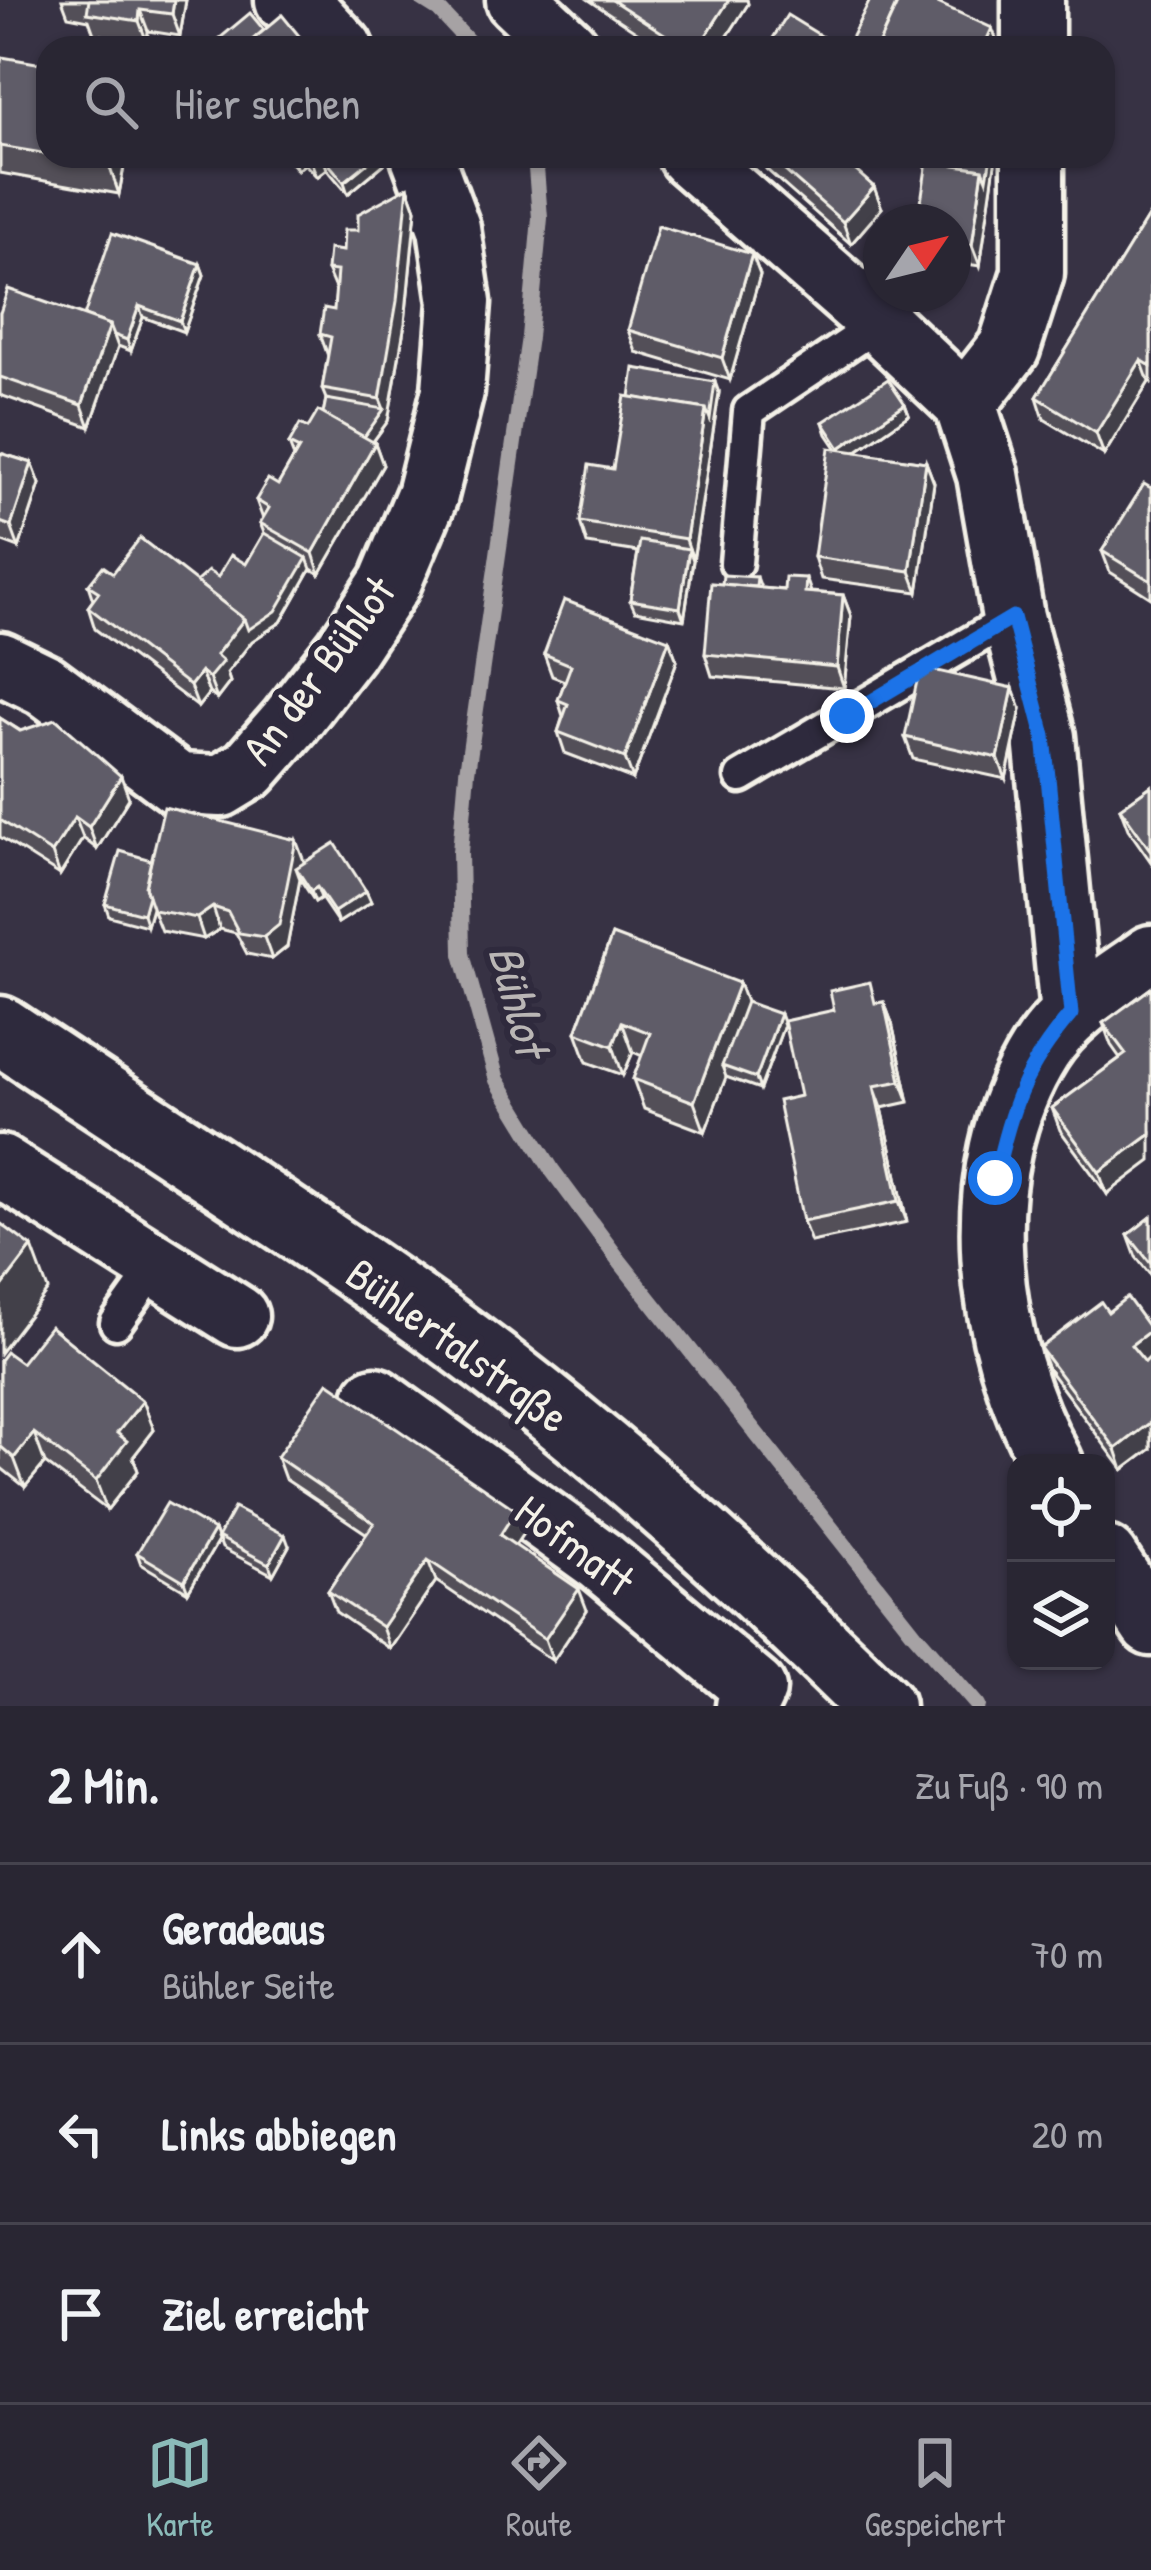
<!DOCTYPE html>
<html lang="de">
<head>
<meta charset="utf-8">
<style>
  :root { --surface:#292633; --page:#35323f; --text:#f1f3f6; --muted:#a5a5ac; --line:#45434e; --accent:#8bbbb9 }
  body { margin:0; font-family:"Patrick Hand",sans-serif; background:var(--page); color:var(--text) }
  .controls { position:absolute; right:36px; bottom:36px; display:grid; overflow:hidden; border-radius:24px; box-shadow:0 3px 9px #0004 }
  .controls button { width:108px; height:108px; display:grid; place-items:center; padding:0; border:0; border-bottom:3px solid var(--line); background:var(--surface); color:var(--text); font:60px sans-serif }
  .compass { position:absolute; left:863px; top:204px; width:108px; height:108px; border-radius:50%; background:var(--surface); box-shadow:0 3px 9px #0004; rotate:55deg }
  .stop { position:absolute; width:36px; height:36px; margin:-27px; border:9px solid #1a73e8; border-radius:50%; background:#fff }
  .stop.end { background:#1a73e8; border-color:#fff; box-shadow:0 3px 12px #0008 }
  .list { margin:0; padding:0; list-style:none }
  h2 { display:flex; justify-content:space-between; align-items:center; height:156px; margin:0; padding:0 48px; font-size:51px }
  h2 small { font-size:39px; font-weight:400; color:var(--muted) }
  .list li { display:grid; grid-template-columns:78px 1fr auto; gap:36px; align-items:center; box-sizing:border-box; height:180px; padding:0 48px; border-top:3px solid var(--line) }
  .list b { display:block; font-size:45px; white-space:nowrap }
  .list p { margin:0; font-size:39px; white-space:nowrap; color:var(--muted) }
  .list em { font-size:39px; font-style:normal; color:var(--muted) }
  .icon { flex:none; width:66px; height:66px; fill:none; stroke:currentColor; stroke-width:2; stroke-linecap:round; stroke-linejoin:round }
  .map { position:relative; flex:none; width:1151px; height:1706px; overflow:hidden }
  .search { position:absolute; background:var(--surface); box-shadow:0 3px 9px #0004; left:36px; right:36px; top:36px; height:132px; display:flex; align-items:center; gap:30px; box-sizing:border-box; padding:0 42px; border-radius:36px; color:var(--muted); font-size:45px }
  .sheet { height:696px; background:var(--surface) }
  nav { display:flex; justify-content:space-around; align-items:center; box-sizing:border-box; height:168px; border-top:3px solid var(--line); background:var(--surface); font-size:33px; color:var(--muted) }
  nav a { display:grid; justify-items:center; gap:6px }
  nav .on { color:var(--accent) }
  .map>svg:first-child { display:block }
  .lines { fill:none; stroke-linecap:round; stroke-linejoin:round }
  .stream { stroke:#a6a2a4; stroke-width:16 }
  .service-casing { stroke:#f4f1e8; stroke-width:39 }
  .minor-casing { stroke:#f4f1e8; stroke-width:69 }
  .secondary-casing { stroke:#f4f1e8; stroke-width:75 }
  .service { stroke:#2f2a3d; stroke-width:30 }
  .minor { stroke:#2f2a3d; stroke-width:60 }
  .secondary { stroke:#2f2a3d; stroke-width:66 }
  .wall { fill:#524f59; stroke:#f4f1e8; stroke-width:3 }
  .shaded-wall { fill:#424048; stroke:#f4f1e8; stroke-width:3 }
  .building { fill:#5f5c67; stroke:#f4f1e8; stroke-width:3 }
  .route { stroke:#1a73e8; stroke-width:15 }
  .labels { text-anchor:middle; stroke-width:12; stroke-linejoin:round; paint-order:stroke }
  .street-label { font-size:45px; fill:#f4f1e8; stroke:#2f2a3d }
  .water-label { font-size:48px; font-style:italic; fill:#bab6b5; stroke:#2f2a3d }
</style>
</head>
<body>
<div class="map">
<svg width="1151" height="1706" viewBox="0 0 1151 1706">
  <rect width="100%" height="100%" fill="#373244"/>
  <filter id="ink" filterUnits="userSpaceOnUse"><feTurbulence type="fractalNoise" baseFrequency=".00833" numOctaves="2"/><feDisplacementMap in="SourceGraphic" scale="24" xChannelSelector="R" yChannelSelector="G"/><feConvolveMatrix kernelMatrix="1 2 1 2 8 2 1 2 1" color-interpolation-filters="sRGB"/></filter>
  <g filter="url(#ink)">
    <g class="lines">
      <g class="stream">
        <polyline points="423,0 439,10 474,48"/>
        <polyline points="535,156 540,218 529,337 467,772 460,852 462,954 497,1080 552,1170 618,1259 915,1634 978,1706"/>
      </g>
      <defs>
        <g id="service">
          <polyline points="736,563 749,411 880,323"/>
          <polyline points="741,777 1013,617"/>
          <polyline points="116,1323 159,1263"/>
        </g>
        <g id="minor">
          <polyline points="286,0 314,18 342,48"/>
          <polyline points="517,0 568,48"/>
          <polyline points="1033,0 1033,48"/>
          <polyline points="689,156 880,323 965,404 988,475 1013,617 1044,737 1071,1014"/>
          <polyline points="965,404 1009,348 1033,273 1033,156"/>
          <polyline points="0,663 45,685 178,784 221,786 249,769 290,722 346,650 390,583 427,495 453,391 460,302 449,228 422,156"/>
          <polyline points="0,1166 237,1316"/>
          <polyline points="375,1398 601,1561 755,1689 747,1706"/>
          <path d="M1052 1463C985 1344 964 1171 1040 1051 1066 1010 1112 984 1151 956"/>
          <polyline points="1106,1557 1151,1625"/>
        </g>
        <path id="secondary" d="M0 1030C144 1126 291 1219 432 1319 592 1434 740 1567 880 1706"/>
      </defs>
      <use href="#service" class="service-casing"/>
      <use href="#minor" class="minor-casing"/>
      <use href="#secondary" class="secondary-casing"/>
      <use href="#service" class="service"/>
      <use href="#minor" class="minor"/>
      <use href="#secondary" class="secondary"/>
    </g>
    <g class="wall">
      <polygon points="62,0 186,0 180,36 148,31 147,42 94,34 89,20 68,16"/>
      <polygon points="589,0 747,0 748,4 720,48 661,48"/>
      <polygon points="48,65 48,156 126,156 119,194 0,173 0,67"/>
      <polygon points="285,156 380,156 384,164 348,194 327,169 317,177 305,164 297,170"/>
      <polygon points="761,156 839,156 882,208 851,244 766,169"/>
      <polygon points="938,156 996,156 980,266 953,262 953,222 937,162"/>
      <polygon points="408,187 416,209 405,323 388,421 373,442 375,443 383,465 320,574 311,569 281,622 252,641 227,673 230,682 217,699 209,693 198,707 95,629 88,607 93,600 88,585 113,573 196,582 218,577 246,564 264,533 260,523 263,519 256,500 278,485 294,457 289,444 323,414 326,399 322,389 328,356 320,334 334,310 336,291 327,270 358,230"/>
      <polygon points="1151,212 1151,383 1149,382 1104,455 1044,419 1037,397"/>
      <polygon points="752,254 760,275 730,380 636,352 628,330"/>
      <polygon points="200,264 204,275 184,332 143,317 131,351 118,346 90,427 0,395 0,313 84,316"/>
      <polygon points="719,393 684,620 635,611 630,600 638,552 587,544 580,522 613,469"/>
      <polygon points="905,404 909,415 856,452 926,462 934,483 918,592 821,579 814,557 837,449 827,434 823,422"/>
      <polygon points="0,453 32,463 40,484 19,548 0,541"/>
      <polygon points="1151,488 1151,598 1110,572 1102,551"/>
      <polygon points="757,577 761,588 784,590 806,578 811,592 843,595 851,616 844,688 712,676 705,654 722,584"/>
      <polygon points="669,640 677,661 633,779 565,753 558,732 563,716 558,700 565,681 552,676 544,654"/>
      <polygon points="1021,709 1006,779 913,759 905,737"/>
      <polygon points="0,718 129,798 97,849 83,838 60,875 0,837"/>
      <polygon points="1151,786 1151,862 1128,829 1120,808"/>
      <polygon points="151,860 304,861 303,863 366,891 371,902 338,923 321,898 315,902 300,879 287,947 272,959 247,954 236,933 220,929 204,939 161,931 152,908 147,926 109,916 105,904"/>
      <polygon points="612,935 746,1002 784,1025 760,1089 726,1077 705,1132 644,1109 633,1079 642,1056 633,1052 623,1075 587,1062 576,1032"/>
      <polygon points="1151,988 1107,1194 1060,1130 1052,1108 1120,1058 1111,1045 1103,1023"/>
      <polygon points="884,1002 892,1023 909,1102 882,1108 907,1222 811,1242 803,1221 800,1096 878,1003"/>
      <polygon points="1151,1217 1151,1276 1136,1257 1128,1235"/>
      <polygon points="1108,1312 1151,1330 1151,1449 1123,1470 1048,1369 1040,1348"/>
      <polygon points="0,1360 21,1363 143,1401 154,1430 133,1457 138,1471 107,1510 45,1463 25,1487 0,1467"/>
      <polygon points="277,1457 516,1510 524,1532 515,1545 587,1610 553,1661 436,1581 390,1649 336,1612 328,1591 367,1534 285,1479"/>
      <polygon points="214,1530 218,1541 188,1592 141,1564 137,1553"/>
      <polygon points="218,1537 289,1546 273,1575 222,1548"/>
    </g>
    <g class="shaded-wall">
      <polygon points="174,0 186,0 180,36 172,14"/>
      <polygon points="729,0 747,0 748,4 720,48 698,48"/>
      <polygon points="140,10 148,31 147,42 139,21"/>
      <polygon points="992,28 1000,48 983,48"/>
      <polygon points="110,156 126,156 119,194 109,165"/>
      <polygon points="292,156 302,156 305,164 297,170"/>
      <polygon points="309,156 342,156 323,157 327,169 317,177"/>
      <polygon points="376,156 380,156 384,164 348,194 344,182"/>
      <polygon points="991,156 996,157 980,266 972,245 983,169"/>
      <polygon points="408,187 416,209 405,323 388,421 364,454 360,442 384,409 380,399"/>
      <polygon points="874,187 882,208 851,244 843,222"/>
      <polygon points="752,254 760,275 730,380 722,358"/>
      <polygon points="200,264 204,275 184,332 180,321"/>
      <polygon points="139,306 143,317 131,351 127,340"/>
      <polygon points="110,325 118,347 90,427 82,405"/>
      <polygon points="1141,360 1149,382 1104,455 1096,433"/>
      <polygon points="715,382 719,393 693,560 686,539 706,409"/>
      <polygon points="905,404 909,415 844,460 840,448"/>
      <polygon points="375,443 383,465 320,574 313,553"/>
      <polygon points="926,462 934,483 918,592 910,571"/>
      <polygon points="32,463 40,484 19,548 11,526"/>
      <polygon points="689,549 693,560 684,620 680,608"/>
      <polygon points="307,558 311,569 281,622 252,641 227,673 230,682 217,699 209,678 216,655 244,619"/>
      <polygon points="843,595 851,616 844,688 837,667"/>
      <polygon points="669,640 677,661 633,779 625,758"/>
      <polygon points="201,672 209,693 198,707 190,686"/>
      <polygon points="1013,688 1021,709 1006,779 998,758"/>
      <polygon points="121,776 129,798 97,849 89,827"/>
      <polygon points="75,817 83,838 60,875 52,853"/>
      <polygon points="296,840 304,861 301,875 296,868 300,879 287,947 272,959 264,937"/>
      <polygon points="157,861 162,873 147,926 143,914"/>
      <polygon points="317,887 321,898 315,902 311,891"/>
      <polygon points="366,891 371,902 338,923 334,912"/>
      <polygon points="213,907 220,929 204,939 197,918"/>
      <polygon points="739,983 750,1013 722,1066 726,1077 705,1132 694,1102"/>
      <polygon points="884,1002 892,1023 909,1102 901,1081"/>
      <polygon points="780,1014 784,1025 760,1089 756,1078"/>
      <polygon points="622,1022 633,1052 623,1075 613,1046"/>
      <polygon points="874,1086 882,1108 907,1222 899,1201"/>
      <polygon points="1151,1134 1151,1161 1107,1194 1099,1172"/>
      <polygon points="32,1247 48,1290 0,1353 0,1289"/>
      <polygon points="1151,1330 1151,1358 1139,1367 1131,1345"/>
      <polygon points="143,1401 154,1430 133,1457 138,1471 107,1510 96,1481 117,1433"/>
      <polygon points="1151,1422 1151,1449 1123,1470 1116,1449"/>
      <polygon points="34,1433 45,1463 25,1487 14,1458"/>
      <polygon points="516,1510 524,1532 508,1556 500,1535"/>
      <polygon points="214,1530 218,1541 188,1592 184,1581"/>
      <polygon points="285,1535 289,1546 273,1575 269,1564"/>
      <polygon points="428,1560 436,1581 390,1649 382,1627"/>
      <polygon points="579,1589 587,1610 553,1661 545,1639"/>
    </g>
    <g class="building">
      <polygon points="89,0 174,0 172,14 140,10 139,21 87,13"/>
      <polygon points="612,0 729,0 698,48 686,48"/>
      <polygon points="870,0 885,0 896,5 877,48 846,48"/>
      <polygon points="899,0 931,0 992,28 983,48 877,48"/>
      <polygon points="250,13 264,30 243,48 208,48"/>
      <polygon points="282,15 309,48 243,48"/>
      <polygon points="787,15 831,42 827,48 767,48"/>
      <polygon points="2,57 48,65 48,154 0,146 0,67"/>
      <polygon points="59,156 110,156 109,165"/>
      <polygon points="324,156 376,156 344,182 323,157"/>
      <polygon points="768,156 839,156 874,187 843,222"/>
      <polygon points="938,156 991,156 987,179 983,169 937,162"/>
      <polygon points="927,161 983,169 972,245 953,242 953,222 918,222"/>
      <polygon points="408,187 397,301 380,399 322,389 331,337 320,334 324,308 334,310 337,271 327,270 329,249 343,251 344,230 358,230 358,214"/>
      <polygon points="1151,212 1151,366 1141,360 1096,433 1037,397"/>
      <polygon points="658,226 752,254 722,358 628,330"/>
      <polygon points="112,233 200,264 180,321 139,306 127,340 114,335 110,325 84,316"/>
      <polygon points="8,289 110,325 82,405 0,377 0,313"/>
      <polygon points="634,368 715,382 710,419 706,409 630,397"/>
      <polygon points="888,379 905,404 840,448 823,422"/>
      <polygon points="625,396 706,409 686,539 580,522 589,465 613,469"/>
      <polygon points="326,399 384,409 364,437 323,414"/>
      <polygon points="318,411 375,443 313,553 260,523 269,508 256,500 268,479 278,485 299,449 289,444 300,424 308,428"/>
      <polygon points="829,448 926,462 910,571 814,557"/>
      <polygon points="0,453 32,463 11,526 0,522"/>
      <polygon points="1144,484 1151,488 1151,581 1102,551"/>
      <polygon points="264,533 307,558 276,611 248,630 244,619 196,582 208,571 218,577 231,555 246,564"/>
      <polygon points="140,538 244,619 216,655 223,661 209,678 201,672 190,686 88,607 99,592 88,585 103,566 113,573"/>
      <polygon points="640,541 689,549 680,608 630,600"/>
      <polygon points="723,575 757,577 756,587 722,584"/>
      <polygon points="785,577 806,578 805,592 843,595 837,667 705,654 711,583 784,590"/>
      <polygon points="564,600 669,640 625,758 558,732 568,704 558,700 571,665 544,654"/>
      <polygon points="920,667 1013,688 998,758 905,737"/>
      <polygon points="0,718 20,731 56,719 121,776 89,827 75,817 52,853 0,820"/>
      <polygon points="1151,786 1151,851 1120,808"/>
      <polygon points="164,807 296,840 279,925 264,937 239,933 228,912 213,907 197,918 153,910 145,887"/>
      <polygon points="335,843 366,891 334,912 317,887 311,891 296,868"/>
      <polygon points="120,851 151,860 145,887 148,896 143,914 105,904"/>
      <polygon points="612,935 739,983 694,1102 633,1079 650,1033 622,1022 613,1046 576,1032"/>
      <polygon points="870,982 875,1003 884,1002 901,1081 874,1086 899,1201 803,1221 778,1101 800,1096 784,1021 834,1010 830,991"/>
      <polygon points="1151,988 1151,1134 1099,1172 1052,1108 1126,1054 1103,1023"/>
      <polygon points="746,1002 780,1014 756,1078 722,1066"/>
      <polygon points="1151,1217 1151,1264 1128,1235"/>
      <polygon points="0,1223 32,1247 0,1289"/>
      <polygon points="1127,1297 1151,1330 1131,1345 1145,1362 1151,1356 1151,1422 1116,1449 1040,1348 1101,1302 1108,1312"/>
      <polygon points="50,1326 143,1401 117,1433 127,1441 96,1481 34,1433 14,1458 0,1446 0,1360 6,1352 21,1363"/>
      <polygon points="328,1382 516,1510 500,1535 579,1589 545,1639 428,1560 382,1627 328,1591 374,1523 277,1457"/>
      <polygon points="167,1503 214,1530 184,1581 137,1553"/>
      <polygon points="234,1508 285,1535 269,1564 218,1537"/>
    </g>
  </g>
  <g class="lines" filter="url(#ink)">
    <path class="route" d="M847 716 1013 617 1044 736 1071 1014C1023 1070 1011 1107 995 1178"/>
  </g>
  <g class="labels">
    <g class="street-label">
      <text transform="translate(318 670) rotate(-53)" y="16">An der Bühlot</text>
      <text transform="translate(458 1345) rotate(36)" y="16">Bühlertalstraße</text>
      <text transform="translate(575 1545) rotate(37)" y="16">Hofmatt</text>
    </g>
    <g class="water-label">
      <text transform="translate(519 1000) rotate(75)" y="17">Bühlot</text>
    </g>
  </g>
</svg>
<div class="controls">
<button><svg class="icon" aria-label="locate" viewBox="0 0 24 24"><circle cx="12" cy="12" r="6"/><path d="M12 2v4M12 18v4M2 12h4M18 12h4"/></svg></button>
<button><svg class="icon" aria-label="layers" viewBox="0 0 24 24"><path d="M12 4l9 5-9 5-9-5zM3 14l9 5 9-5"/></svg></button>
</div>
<svg class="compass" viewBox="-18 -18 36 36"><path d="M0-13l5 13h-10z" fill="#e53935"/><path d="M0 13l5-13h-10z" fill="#a5a5ac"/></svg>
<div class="stop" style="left:995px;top:1178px"></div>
<div class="stop end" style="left:847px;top:716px"></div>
<div class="search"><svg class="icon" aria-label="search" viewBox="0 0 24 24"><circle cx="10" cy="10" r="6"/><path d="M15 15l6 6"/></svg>Hier suchen</div>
</div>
<section class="sheet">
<h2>2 Min.<small>Zu Fuß · 90 m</small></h2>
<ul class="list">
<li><svg class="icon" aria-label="ahead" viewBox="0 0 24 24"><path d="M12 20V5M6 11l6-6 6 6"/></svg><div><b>Geradeaus</b><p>Bühler Seite</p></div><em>70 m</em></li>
<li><svg class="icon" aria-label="left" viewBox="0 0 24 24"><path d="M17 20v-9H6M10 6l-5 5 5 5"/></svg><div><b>Links abbiegen</b></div><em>20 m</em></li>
<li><svg class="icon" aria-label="arrive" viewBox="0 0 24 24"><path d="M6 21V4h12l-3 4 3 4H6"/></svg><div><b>Ziel erreicht</b></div></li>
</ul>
</section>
<nav>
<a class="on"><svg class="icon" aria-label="map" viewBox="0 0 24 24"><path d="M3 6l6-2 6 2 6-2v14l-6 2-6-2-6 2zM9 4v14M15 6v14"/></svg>Karte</a>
<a><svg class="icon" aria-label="directions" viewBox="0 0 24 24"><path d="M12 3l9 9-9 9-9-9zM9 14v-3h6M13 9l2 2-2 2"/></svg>Route</a>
<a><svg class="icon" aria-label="saved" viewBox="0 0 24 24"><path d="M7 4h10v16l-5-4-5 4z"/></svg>Gespeichert</a>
</nav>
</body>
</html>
